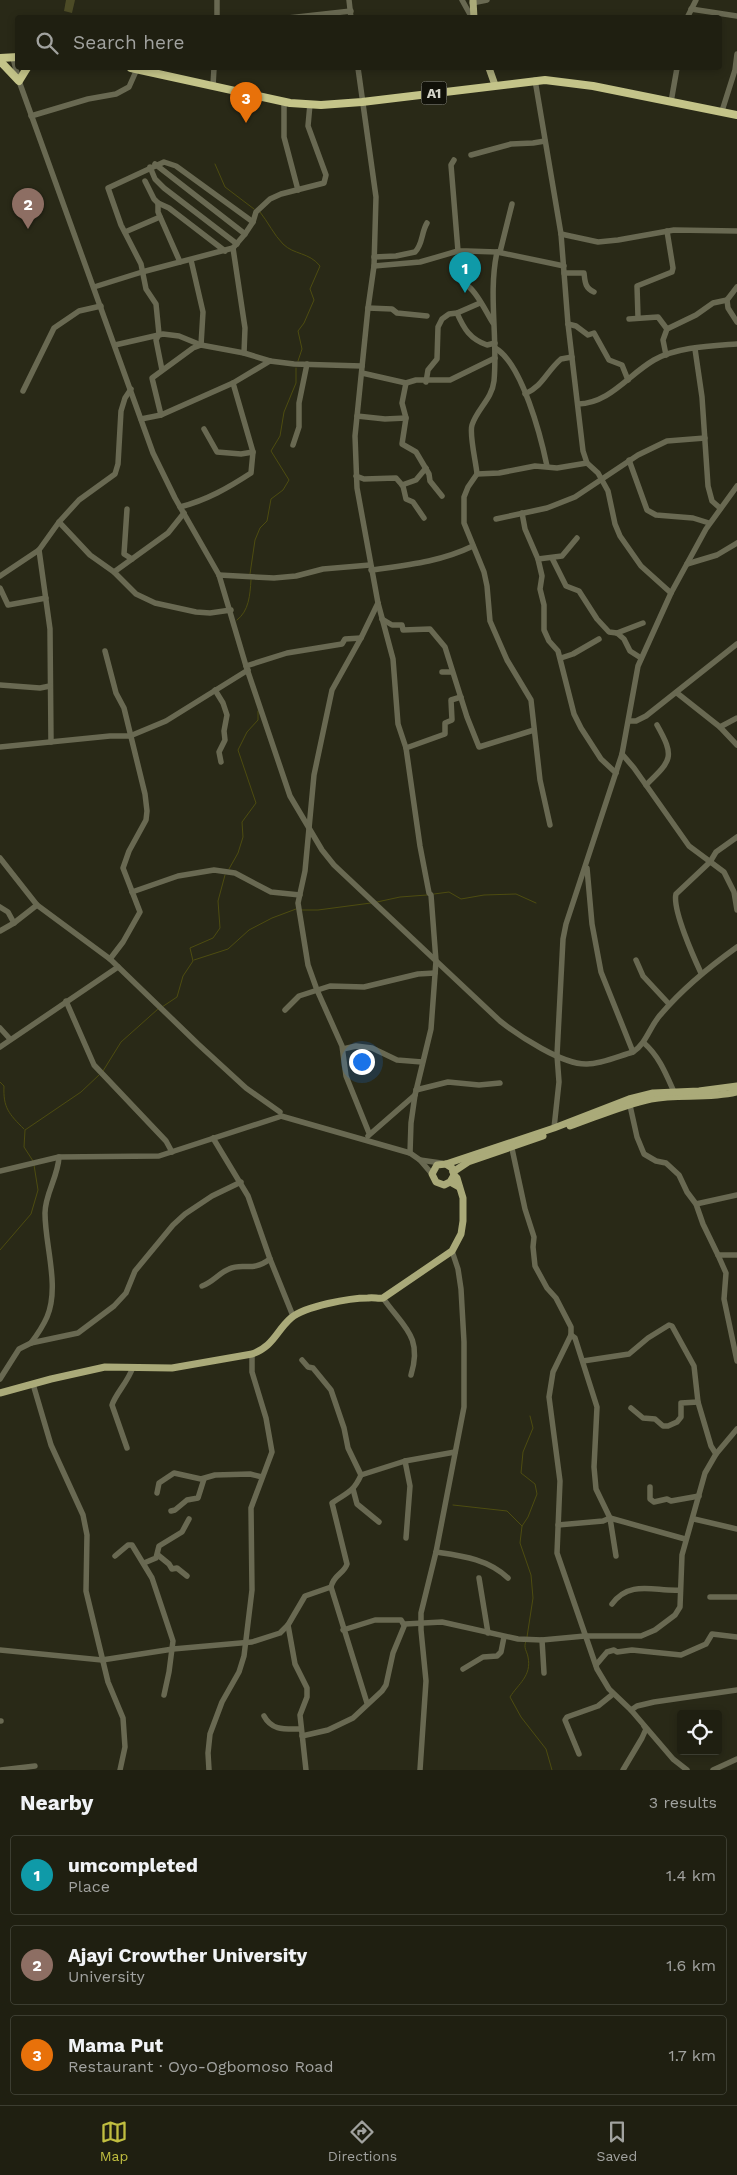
<!DOCTYPE html>
<html lang="en">
<head>
<meta charset="utf-8">
<style>
  :root { --surface:#1f1f11; --page:#27271a; --text:#f1f3f6; --muted:#a1a29f; --line:#3c3d31; --accent:#c0be40 }
  body { margin:0; font-family:"Work Sans",sans-serif; background:var(--page); color:var(--text) }
  .controls { position:absolute; right:15px; bottom:15px; display:grid; overflow:hidden; border-radius:5px; box-shadow:0 2px 8px #0003 }
  .controls button { width:45px; height:45px; display:grid; place-items:center; padding:0; border:0; border-bottom:1px solid var(--line); background:var(--surface); color:var(--text); font:25px sans-serif }
  .you { position:absolute; left:361px; top:1061px; width:18px; height:18px; margin:-12px; border:4px solid #fff; border-radius:50%; background:#1a73e8; box-shadow:0 0 0 8px #1a73e833 }
  .badge { display:grid; place-items:center; width:32px; height:32px; border-radius:50%; background:var(--accent); color:#fff; font-size:16px; font-weight:700 }
  .pin { position:absolute; translate:-50% -41px; filter:drop-shadow(0 1px 2px #0008) }
  .pin::after { content:''; position:absolute; top:26px; width:18px; height:15px; background:inherit; clip-path:polygon(0 0,100% 0,50% 100%) }
  .list { margin:0; padding:0; list-style:none }
  h2 { display:flex; justify-content:space-between; align-items:center; height:65px; margin:0; padding:0 20px; font-size:21px }
  h2 small { font-size:16px; font-weight:400; color:var(--muted) }
  .list li { display:grid; grid-template-columns:32px 1fr auto; gap:15px; align-items:center; box-sizing:border-box; height:80px; margin:0 10px 10px; padding:0 10px; border:1px solid var(--line); border-radius:5px }
  .list b { display:block; font-size:19px; white-space:nowrap }
  .list p { margin:0; font-size:16px; white-space:nowrap; color:var(--muted) }
  .list em { font-size:16px; font-style:normal; color:var(--muted) }
  .icon { flex:none; width:28px; height:28px; fill:none; stroke:currentColor; stroke-width:2; stroke-linecap:round; stroke-linejoin:round }
  .map { position:relative; flex:none; width:737px; height:1770px; overflow:hidden }
  .search { position:absolute; background:var(--surface); box-shadow:0 2px 8px #0003; left:15px; right:15px; top:15px; height:55px; display:flex; align-items:center; gap:12px; box-sizing:border-box; padding:0 18px; border-radius:5px; color:var(--muted); font-size:19px }
  .sheet { height:335px; background:var(--surface) }
  nav { display:flex; justify-content:space-around; align-items:center; box-sizing:border-box; height:70px; border-top:1px solid var(--line); background:var(--surface); font-size:14px; color:var(--muted) }
  nav a { display:grid; justify-items:center; gap:2px }
  nav .on { color:var(--accent) }
  .map>svg:first-child { display:block }
  .green { fill:#4c4b26 }
  .lines { fill:none; stroke-linecap:round; stroke-linejoin:round }
  .stream { stroke:#4d4c10; stroke-width:1 }
  .minor { stroke:#696952; stroke-width:5.5 }
  .major { stroke:#aaaa79; stroke-width:7 }
  .highway { stroke:#c4c489; stroke-width:8 }
  .labels { text-anchor:middle; stroke-width:5; stroke-linejoin:round; paint-order:stroke }
  .shield { fill:#111109; stroke:#9a9a8f; stroke-width:1 }
  .shield-label { font-size:14px; font-weight:bold; fill:#d4d4c9 }
</style>
</head>
<body>
<div class="map">
<svg width="737" height="1770" viewBox="0 0 737 1770">
  <rect width="100%" height="100%" fill="#292917"/>
  <polygon class="green" points="66,0 75,0 72,13 64,11"/>
  <g class="lines">
    <g class="stream">
      <polyline points="215,164 225,187 254,209"/>
      <path d="M260 212C268 222 274 235 283 244 294 255 309 252 320 266L310 289 314 300 304 323 298 331 302 349 298 361"/>
      <polyline points="250,574 255,540 260,528 267,521 271,499 283,490 289,480 271,451 280,436 284,412 296,383 296,368"/>
      <path d="M237 620C249 611 250 595 251 580"/>
      <polyline points="229,869 238,853 243,837 242,822 256,803 238,750 247,732 258,720 258,711"/>
      <polyline points="434,894 449,892 461,899 484,895 516,894 536,903"/>
      <polyline points="377,902 400,897 427,895"/>
      <polyline points="300,910 318,910 371,903"/>
      <polyline points="194,960 228,949 249,930 272,918 296,909"/>
      <polyline points="162,1007 177,997 183,976 193,961 190,948 213,938 220,928 218,901 225,875"/>
      <polyline points="103,1071 121,1042 158,1009"/>
      <path d="M0 1082 4 1086C3 1108 9 1114 24 1129"/>
      <polyline points="33,1161 24,1147 25,1130 81,1092 99,1075"/>
      <polyline points="0,1250 31,1214 38,1190 34,1165"/>
      <polyline points="453,1505 507,1511 522,1526"/>
      <polyline points="527,1637 533,1598 531,1575 520,1543 522,1526 528,1517 537,1494 535,1484 521,1473 523,1452 533,1428 530,1416"/>
      <path d="M526 1641C523 1648 527 1651 528 1657 532 1676 518 1684 510 1697L521 1717 546 1749 552 1770"/>
    </g>
    <g class="minor">
      <polyline points="217,0 217,18"/>
      <polyline points="349,0 351,18"/>
      <polyline points="462,0 472,18"/>
      <polyline points="472,3 487,0"/>
      <polyline points="691,9 737,16"/>
      <polyline points="288,18 351,11"/>
      <polyline points="687,18 696,0"/>
      <path d="M13 58 19 81 153 453 175 498 219 575 246 666 290 796 322 850 334 865 500 1021C519 1036 563 1065 587 1064 602 1064 619 1056 633 1052 647 1043 650 1025 662 1013 684 987 709 967 737 947"/>
      <polyline points="358,68 376,197 374,266 368,308 355,436 357,488 378,603 393,659 398,724 406,748 420,846 429,893 431,895 436,961 431,1029 415,1095 411,1123 410,1153"/>
      <polyline points="535,80 561,234 568,324 583,451 587,463 598,473 608,491 615,524 620,536 641,566 671,593"/>
      <polyline points="213,86 214,68"/>
      <polyline points="284,102 284,137 298,190"/>
      <polyline points="671,102 677,68"/>
      <polyline points="722,111 735,70 737,54"/>
      <polyline points="31,116 88,99 116,94 129,87 137,69"/>
      <polyline points="471,155 511,144 533,143 545,141"/>
      <polyline points="454,160 451,165 458,251"/>
      <polyline points="155,164 245,234"/>
      <polyline points="150,167 155,179 164,188 237,244"/>
      <polyline points="145,181 154,199 158,203 169,208 225,251"/>
      <polyline points="158,203 158,212 180,262"/>
      <polyline points="125,232 160,217"/>
      <polyline points="561,234 598,242 618,240 674,230 737,231"/>
      <polyline points="233,248 245,328 244,353"/>
      <path d="M497 252C488 294 498 338 494 381 492 399 477 409 472 425 469 434 476 462 477 474L468 487 464 497V523L484 572 487 586 490 621 507 660 531 700 540 780 550 825"/>
      <polyline points="500,252 512,204"/>
      <path d="M374 257 396 256 415 252C423 244 421 233 427 223"/>
      <polyline points="374,266 420,262 458,251 467,251 497,252 564,266"/>
      <path d="M564 273H584C585 282 585 288 594 292"/>
      <polyline points="94,287 142,272 233,248 245,234 253,222 256,212 270,199 281,194 324,183 326,175 308,126 310,104"/>
      <path d="M469 287C478 294 486 312 493 323"/>
      <polyline points="737,287 727,300 728,308 737,322"/>
      <polyline points="368,308 392,309 397,313 427,316"/>
      <path d="M457 313C464 329 470 339 487 345L495 343"/>
      <polyline points="638,317 637,286 672,272 673,268 667,231"/>
      <polyline points="629,319 658,317 667,329"/>
      <polyline points="568,324 576,326 588,335 594,333 609,360 622,365 628,380"/>
      <polyline points="115,345 163,334 179,336 201,345 244,353 270,361 294,364 362,366"/>
      <path d="M495 348C522 363 541 437 547 466"/>
      <polyline points="695,349 702,397 708,486 712,501 720,508"/>
      <polyline points="666,355 663,340 667,329 696,315 713,303 727,300"/>
      <polyline points="162,370 156,340 159,334 156,304 146,289 141,264 121,225 108,188 164,162 176,166 253,222"/>
      <polyline points="362,373 406,383 416,380 450,380 495,358"/>
      <polyline points="426,382 428,370 437,359 438,327 442,319 449,314 457,313 480,303"/>
      <polyline points="406,383 402,403 406,418 402,444 416,452 429,474 430,481 442,496"/>
      <polyline points="23,391 54,328 79,311 101,306"/>
      <path d="M525 394C543 386 546 372 561 359L572 357"/>
      <path d="M578 404C610 403 628 375 654 360 677 347 710 346 737 344"/>
      <polyline points="161,415 152,378 193,348 201,345 203,312 191,260"/>
      <polyline points="357,416 385,419 406,418"/>
      <polyline points="141,419 161,415 233,383 270,361"/>
      <polyline points="204,429 217,452 241,454 253,452"/>
      <polyline points="293,445 299,427 299,403 307,364"/>
      <polyline points="629,460 647,510 656,515 693,518 709,523"/>
      <polyline points="477,474 499,473 535,466 557,468 587,463"/>
      <polyline points="356,476 364,479 396,478 403,486 406,499 413,502 424,518"/>
      <polyline points="402,485 416,480 426,468"/>
      <path d="M180 507C207 500 228 488 251 473L253 452 233 383"/>
      <polyline points="127,509 124,554 132,559"/>
      <polyline points="522,513 525,529 538,559 542,576 540,589 544,605 544,630 549,641 558,651 574,714 581,728 601,759 616,773"/>
      <polyline points="496,519 547,508 575,497 638,455 667,441 705,438"/>
      <polyline points="59,522 90,555 114,572 136,594 155,603 196,612 210,613 231,610"/>
      <polyline points="39,550 50,629 51,742"/>
      <polyline points="552,558 566,586 579,591 597,619 609,632 617,633 624,639 630,651 641,658"/>
      <polyline points="538,559 562,556 577,538"/>
      <polyline points="687,564 717,555 737,543"/>
      <path d="M371 570C407 565 440 562 473 546"/>
      <polyline points="114,572 168,533 184,513"/>
      <polyline points="219,575 274,578 296,576 323,569 370,565"/>
      <polyline points="0,576 39,550 59,522 79,500 115,474 118,464 121,411 125,398 131,389"/>
      <polyline points="0,588 8,605 46,598"/>
      <polyline points="382,619 392,625 402,625 403,630 430,629 445,647 467,717 479,747 534,730"/>
      <polyline points="617,633 643,623"/>
      <polyline points="105,651 116,693 124,708 145,794 147,811 146,820 129,851 123,868 140,912 123,942 110,959"/>
      <polyline points="561,658 573,654 599,639"/>
      <polyline points="246,666 287,653 342,644 345,639 361,638"/>
      <polyline points="442,672 452,672"/>
      <polyline points="0,685 40,688 50,686"/>
      <polyline points="215,690 223,703 227,715 224,731 225,740 219,752 221,762"/>
      <polyline points="677,693 720,727 737,745"/>
      <polyline points="629,721 636,721 646,716 737,644"/>
      <polyline points="720,727 737,718"/>
      <polyline points="0,747 110,736 130,736 166,721 248,670"/>
      <polyline points="406,748 445,734 445,723 452,720 451,700 461,697"/>
      <polyline points="622,754 634,768 689,846 724,872 734,892 737,910"/>
      <path d="M646 785C672 760 675 757 657 725"/>
      <polyline points="0,858 37,905 110,959 198,1044 246,1088 280,1112"/>
      <polyline points="587,868 592,924 601,972 633,1052"/>
      <polyline points="132,892 178,876 214,870 235,873 271,892 300,895"/>
      <polyline points="0,907 8,912 14,923"/>
      <polyline points="0,931 14,923 37,905"/>
      <polyline points="636,960 643,976 669,1004"/>
      <path d="M701 973C694 958 672 909 676 894L710 862 716 852 737 837"/>
      <polyline points="66,1001 94,1065 166,1141 172,1152"/>
      <polyline points="285,1010 299,996 330,986 364,987 418,974 435,973"/>
      <polyline points="0,1028 10,1039"/>
      <path d="M644 1043C659 1056 666 1074 674 1092"/>
      <polyline points="0,1047 118,967"/>
      <polyline points="343,1049 356,1046 372,1048 397,1060 422,1062"/>
      <polyline points="416,1090 448,1082 479,1085 500,1083"/>
      <polyline points="629,1101 637,1137 644,1154 656,1161 666,1163 679,1175 687,1192 696,1204 703,1224 718,1255 726,1273 724,1299 737,1361"/>
      <polyline points="281,1116 410,1153 420,1160 432,1174"/>
      <polyline points="554,1128 559,1082 557,1055 563,939 566,924 622,754 638,666 671,593 706,529 737,486"/>
      <polyline points="369,1133 346,1076 342,1046 317,990 308,965 298,903 305,871 314,775 332,690 361,638 378,603"/>
      <polyline points="368,1136 415,1095"/>
      <polyline points="213,1138 248,1196 270,1259 293,1316"/>
      <polyline points="511,1144 525,1209 534,1237 533,1247 535,1266 547,1288 556,1298 571,1327 571,1335 553,1372 549,1397 560,1481 557,1553 597,1669 609,1689 631,1710 673,1759 687,1770"/>
      <polyline points="420,1160 441,1163"/>
      <polyline points="0,1171 59,1157 159,1156 279,1117"/>
      <polyline points="696,1204 737,1195"/>
      <polyline points="718,1255 737,1255"/>
      <path d="M202 1286C213 1282 219 1273 229 1269 244 1262 251 1273 270 1259"/>
      <path d="M383 1298C403 1327 423 1336 411 1375"/>
      <polyline points="571,1335 575,1338 597,1407 594,1467 596,1489 610,1518 616,1556"/>
      <path d="M31 1343C37 1335 43 1326 47 1317 60 1286 45 1246 45 1213 45 1194 58 1177 59 1157"/>
      <path d="M302 1360 308 1367 313 1368 331 1390 344 1428 348 1448 361 1475C353 1493 346 1493 332 1503L347 1564C344 1574 334 1574 331 1587L367 1703"/>
      <polyline points="583,1361 629,1354 648,1338 669,1325 672,1326 694,1366 698,1402 711,1446 716,1454"/>
      <polyline points="0,1379 19,1349 31,1343 78,1333 114,1306 126,1293 135,1271 173,1225 185,1214 212,1196 241,1182"/>
      <polyline points="33,1384 51,1445 83,1515 87,1535 86,1591 108,1682 123,1718 125,1747 120,1770"/>
      <polyline points="631,1408 643,1418 655,1419 663,1426 668,1426 677,1422 681,1417 681,1403 698,1402"/>
      <path d="M127 1448 112 1405C116 1393 128 1382 133 1367"/>
      <polyline points="405,1461 410,1486 406,1538"/>
      <polyline points="361,1475 405,1461 455,1452"/>
      <polyline points="650,1487 650,1499 654,1502 667,1499 671,1501 699,1496"/>
      <polyline points="353,1489 357,1504 379,1522"/>
      <polyline points="157,1493 159,1483 174,1473 201,1479 215,1475 250,1474 262,1477"/>
      <polyline points="171,1511 175,1510 187,1500 198,1498 204,1479"/>
      <polyline points="694,1519 737,1529"/>
      <polyline points="558,1525 603,1521 610,1518 685,1539"/>
      <path d="M436 1552C463 1556 488 1559 508 1578"/>
      <polyline points="158,1555 169,1564 172,1569 177,1568 187,1576"/>
      <polyline points="115,1556 128,1545 132,1545 152,1578 173,1641 169,1672 164,1695"/>
      <polyline points="144,1563 156,1558 159,1546 182,1532 189,1519"/>
      <polyline points="479,1578 488,1633"/>
      <polyline points="710,1597 737,1597"/>
      <path d="M612 1604C630 1579 656 1592 680 1590"/>
      <polyline points="288,1625 295,1664 307,1688 307,1697 300,1715 306,1770"/>
      <polyline points="343,1630 375,1620 401,1620 404,1625"/>
      <polyline points="542,1640 544,1673"/>
      <polyline points="0,1650 102,1660 173,1649 252,1642 280,1633 288,1625 305,1596 331,1587"/>
      <polyline points="596,1665 607,1652 614,1650 617,1652 632,1650 681,1655 706,1644 712,1634 737,1637"/>
      <polyline points="463,1669 483,1657 497,1656 501,1652 504,1637"/>
      <polyline points="631,1710 637,1706 654,1702 737,1690"/>
      <path d="M264 1716C272 1731 285 1729 301 1729"/>
      <polyline points="0,1721 1,1721"/>
      <polyline points="302,1736 328,1730 353,1718 382,1691 386,1685 393,1653 405,1624 442,1622 518,1639 542,1640 585,1636 641,1636 655,1630 675,1615 680,1607 682,1555 705,1473 716,1454 737,1429"/>
      <polyline points="579,1754 565,1720 567,1717 598,1706 613,1694"/>
      <polyline points="1,1770 35,1766"/>
      <polyline points="209,1770 208,1753 210,1734 222,1702 239,1672 244,1656 252,1590 251,1508 272,1452 266,1418 252,1372 252,1354"/>
      <polyline points="420,1770 426,1681 421,1630 421,1613 436,1552 464,1407 464,1342 461,1289 458,1269 452,1251"/>
      <polyline points="623,1770 642,1738 646,1729 644,1726"/>
      <polyline points="713,1770 737,1759"/>
    </g>
    <g class="major">
      <polyline points="473,0 474,18"/>
      <polyline points="489,68 495,85"/>
      <path d="M570 1126C596 1117 623 1105 651 1099 679 1094 709 1099 737 1092"/>
      <polyline points="446,1164 554,1128 629,1099 653,1093 699,1091 737,1086"/>
      <polyline points="453,1172 468,1162 543,1136"/>
      <polyline points="450,1182 454,1175 452,1168 446,1164 437,1165 432,1174 436,1182 444,1185 450,1182 459,1187"/>
      <path d="M0 1393 51 1379 105 1367 172 1368 252 1354C274 1346 276 1331 291 1318 305 1306 350 1298 368 1298 374 1297 378 1299 383 1298L452 1251 461 1234 463 1221V1198L457 1178 454 1175"/>
    </g>
    <g class="highway">
      <polyline points="0,58 18,57"/>
      <polyline points="0,61 19,81 27,68"/>
      <polyline points="131,68 290,103 321,105 362,102 545,80 593,86 737,115"/>
    </g>
  </g>
  <g class="labels">
    <rect class="shield" x="421.5" y="81.5" width="25" height="23" rx="4"/>
    <g class="shield-label">
      <text x="434" y="98">A1</text>
    </g>
  </g>
</svg>
<div class="controls">
<button><svg class="icon" aria-label="locate" viewBox="0 0 24 24"><circle cx="12" cy="12" r="6"/><path d="M12 2v4M12 18v4M2 12h4M18 12h4"/></svg></button>
</div>
<div class="you"></div>
<div class="pin badge" style="left:465px;top:293px;background:#0f9aa8">1</div>
<div class="pin badge" style="left:28px;top:229px;background:#8d6e63">2</div>
<div class="pin badge" style="left:246px;top:123px;background:#e8710a">3</div>
<div class="search"><svg class="icon" aria-label="search" viewBox="0 0 24 24"><circle cx="10" cy="10" r="6"/><path d="M15 15l6 6"/></svg>Search here</div>
</div>
<section class="sheet">
<h2>Nearby<small>3 results</small></h2>
<ul class="list">
<li><span class="badge" style="background:#0f9aa8">1</span><div><b>umcompleted</b><p>Place</p></div><em>1.4 km</em></li>
<li><span class="badge" style="background:#8d6e63">2</span><div><b>Ajayi Crowther University</b><p>University</p></div><em>1.6 km</em></li>
<li><span class="badge" style="background:#e8710a">3</span><div><b>Mama Put</b><p>Restaurant · Oyo-Ogbomoso Road</p></div><em>1.7 km</em></li>
</ul>
</section>
<nav>
<a class="on"><svg class="icon" aria-label="map" viewBox="0 0 24 24"><path d="M3 6l6-2 6 2 6-2v14l-6 2-6-2-6 2zM9 4v14M15 6v14"/></svg>Map</a>
<a><svg class="icon" aria-label="directions" viewBox="0 0 24 24"><path d="M12 3l9 9-9 9-9-9zM9 14v-3h6M13 9l2 2-2 2"/></svg>Directions</a>
<a><svg class="icon" aria-label="saved" viewBox="0 0 24 24"><path d="M7 4h10v16l-5-4-5 4z"/></svg>Saved</a>
</nav>
</body>
</html>
